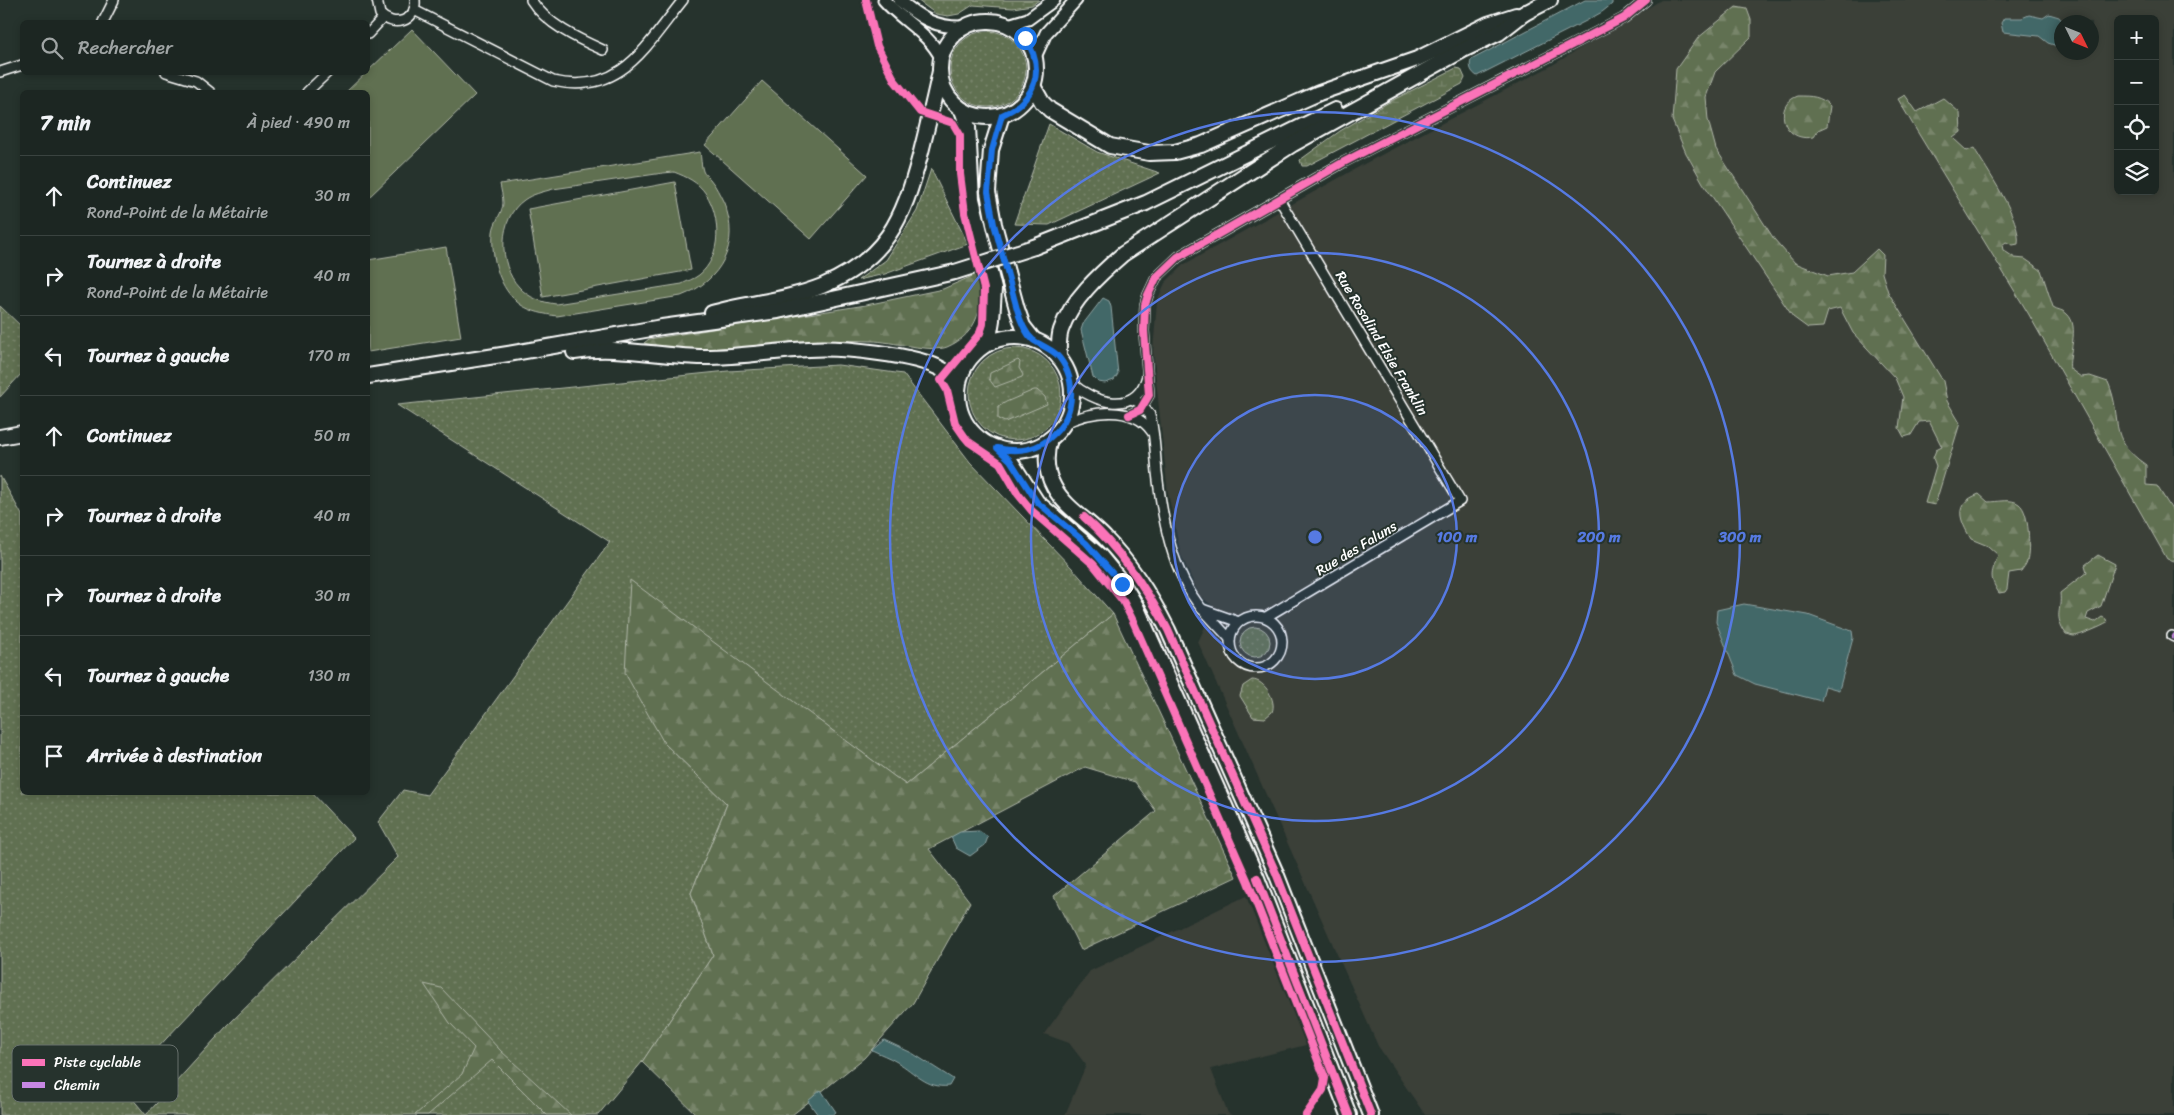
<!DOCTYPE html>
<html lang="fr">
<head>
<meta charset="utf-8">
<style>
  :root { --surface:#1c2622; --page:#252e2a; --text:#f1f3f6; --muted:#a0a5a5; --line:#3a4340 }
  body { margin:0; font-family:Sriracha,sans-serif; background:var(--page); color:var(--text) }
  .controls { position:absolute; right:15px; top:15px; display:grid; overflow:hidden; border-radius:8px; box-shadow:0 2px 8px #0003 }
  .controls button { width:45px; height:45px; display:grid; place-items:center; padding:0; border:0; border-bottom:1px solid var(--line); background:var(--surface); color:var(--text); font:25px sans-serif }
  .compass { position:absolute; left:2054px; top:15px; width:45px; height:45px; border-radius:50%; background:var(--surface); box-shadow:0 2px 8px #0003; rotate:133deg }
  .stop { position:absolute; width:15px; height:15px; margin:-11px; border:4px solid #1a73e8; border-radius:50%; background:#fff }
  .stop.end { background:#1a73e8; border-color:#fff; box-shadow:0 1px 5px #0008 }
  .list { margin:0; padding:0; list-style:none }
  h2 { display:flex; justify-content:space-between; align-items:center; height:65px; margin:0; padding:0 20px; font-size:21px }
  h2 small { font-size:16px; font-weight:400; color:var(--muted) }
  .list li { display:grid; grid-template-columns:32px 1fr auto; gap:15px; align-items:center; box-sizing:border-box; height:80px; padding:0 20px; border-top:1px solid var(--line) }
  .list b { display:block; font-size:19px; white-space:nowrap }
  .list p { margin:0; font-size:16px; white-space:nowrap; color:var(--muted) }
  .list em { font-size:16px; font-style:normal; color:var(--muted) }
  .icon { flex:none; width:28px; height:28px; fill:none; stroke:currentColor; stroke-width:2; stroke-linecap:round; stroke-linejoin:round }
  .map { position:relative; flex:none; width:2174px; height:1115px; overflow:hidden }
  .search { position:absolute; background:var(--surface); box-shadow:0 2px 8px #0003; left:20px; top:20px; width:350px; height:55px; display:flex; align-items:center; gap:12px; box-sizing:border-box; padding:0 18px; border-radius:8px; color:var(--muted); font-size:19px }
  .panel { position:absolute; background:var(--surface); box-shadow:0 2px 8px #0003; left:20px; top:90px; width:350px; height:705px; border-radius:8px }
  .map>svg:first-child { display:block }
  .built { fill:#3a3f38; fill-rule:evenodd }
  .grass { fill:url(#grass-dots); stroke:#b0b7a8 }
  .forest { fill:url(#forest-firs); stroke:#b0b7a8 }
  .wetland { fill:url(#wetland-marsh); stroke:#b0b7a8 }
  .green { fill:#606f51; stroke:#b0b7a8; fill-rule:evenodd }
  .water { fill:#436767; stroke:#8ea4a4 }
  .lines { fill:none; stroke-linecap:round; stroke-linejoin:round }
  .street-casing { stroke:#fff; stroke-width:12 }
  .secondary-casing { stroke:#fff; stroke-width:15 }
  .primary-casing { stroke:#fff; stroke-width:18 }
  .street { stroke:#26332d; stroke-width:9 }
  .secondary { stroke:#26332d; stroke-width:11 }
  .primary { stroke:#26332d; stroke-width:14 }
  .primary-bridge-casing { stroke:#fff; stroke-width:18; stroke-linecap:butt }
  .primary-bridge { stroke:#26332d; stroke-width:14 }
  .quiet { stroke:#c787e3; stroke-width:6; stroke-dasharray:12 6; stroke-linecap:butt }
  .cycleway-casing { stroke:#26332d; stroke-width:11 }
  .cycleway { stroke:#fb73b8; stroke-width:8 }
  .route { stroke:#1a73e8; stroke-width:6 }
  .ring { fill:none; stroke:#567ae2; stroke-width:2.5 }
  .labels { text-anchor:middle; stroke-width:4; stroke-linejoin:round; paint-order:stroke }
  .street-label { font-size:14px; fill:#fff; stroke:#26332d }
  .key { fill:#26332d; stroke:#67706c; stroke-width:1 }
  .key-label { font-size:14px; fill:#fff }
  .centre { fill:#567ae2; stroke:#26332d; stroke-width:2.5 }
  .ring-label { font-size:15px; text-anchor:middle; font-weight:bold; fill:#567ae2; stroke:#26332d; stroke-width:4; stroke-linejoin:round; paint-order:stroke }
</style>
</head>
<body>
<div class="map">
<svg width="2174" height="1115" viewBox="0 0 2174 1115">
  <defs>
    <pattern id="grass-dots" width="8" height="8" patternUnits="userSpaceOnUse" patternTransform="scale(1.25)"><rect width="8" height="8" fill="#606f51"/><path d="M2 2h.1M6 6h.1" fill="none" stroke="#78856b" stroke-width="1.8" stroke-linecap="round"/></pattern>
    <pattern id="forest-firs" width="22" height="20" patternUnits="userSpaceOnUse" patternTransform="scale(1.25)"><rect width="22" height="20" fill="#606f51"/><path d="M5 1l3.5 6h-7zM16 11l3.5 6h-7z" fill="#78856b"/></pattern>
    <pattern id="wetland-marsh" width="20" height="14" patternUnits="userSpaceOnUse" patternTransform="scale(1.25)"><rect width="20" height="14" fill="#606f51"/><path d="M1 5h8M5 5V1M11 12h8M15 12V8" fill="none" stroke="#78856b"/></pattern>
  </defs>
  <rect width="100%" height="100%" fill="#26332d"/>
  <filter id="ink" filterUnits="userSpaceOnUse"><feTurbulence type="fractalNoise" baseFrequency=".02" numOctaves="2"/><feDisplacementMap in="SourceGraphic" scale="10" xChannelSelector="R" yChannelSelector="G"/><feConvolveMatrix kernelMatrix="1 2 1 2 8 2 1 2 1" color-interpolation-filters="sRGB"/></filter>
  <g filter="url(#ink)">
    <g class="built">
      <path d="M1661 0H2174V1115H1425L1378 1046 1198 642 1214 607 1199 595 1181 555 1168 493 1153 351 1157 301 1165 283 1183 265 1364 164 1549 67ZM2118 19H2155V191H2118ZM2062 22H2092V52H2062Z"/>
      <polygon points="1246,896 1306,1045 1211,1069 1228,1113 1232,1115 1065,1115 1086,1065 1069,1043 1044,1034 1090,971"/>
    </g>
    <g class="grass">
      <polygon points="917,0 1039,0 1032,5 1013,8 973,5 959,14 948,16 936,14"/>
      <circle cx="988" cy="69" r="38"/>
      <polygon points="1049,124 1097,152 1160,173 1049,225 1014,224"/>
      <polygon points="931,169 968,244 885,274 858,280 886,260 917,211"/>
      <polygon points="0,306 22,327 22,373 0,397"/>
      <circle cx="1015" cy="394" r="46"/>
      <polygon points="838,365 903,374 970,462 1072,568 1113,614 906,785 630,581 664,743 727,804 691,893 713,955 642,1062 598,1115 0,1115 0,476 22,515 22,792 312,793 354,838 122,1086 146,1115 226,1027 398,857 378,822 403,790 427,795 610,542 397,405 728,371"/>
      <circle cx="1255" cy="642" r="15"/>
      <path d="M1252 680C1265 680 1277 701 1272 712L1265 718 1253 717 1240 696 1243 686Z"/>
    </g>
    <g class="forest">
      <polygon points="1736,7 1747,9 1751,20 1751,37 1715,72 1706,97 1708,120 1716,149 1774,239 1795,263 1828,276 1852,272 1877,249 1883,255 1882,273 1888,292 1943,381 1947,401 1960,423 1935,505 1925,503 1936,466 1933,458 1936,450 1942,447 1929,421 1919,422 1911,435 1904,437 1899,428 1903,397 1895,378 1853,333 1840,308 1828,311 1823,327 1808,328 1793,317 1703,183 1686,153 1672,120 1676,69 1698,38"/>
      <path d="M1905 95 1917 112 1943 98 1960 113 1961 132 1953 138 1967 151 1974 148C1986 169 2022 219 2018 244L2013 245 2006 242 2002 245 2003 250 2015 258 2025 259 2041 270 2053 307C2057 310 2064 310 2067 314 2081 326 2067 357 2070 369L2081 377 2090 376 2108 382C2124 419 2105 437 2146 465V485L2157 486 2174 513V561L2167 559 2028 313 1912 123 1898 99Z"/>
      <path d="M1798 96C1811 96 1821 96 1830 106L1827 126 1818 130 1813 137C1783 143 1772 105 1798 96Z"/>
      <path d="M977 274C986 304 978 334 947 347 933 353 890 341 872 341 845 340 819 340 792 343 739 348 696 356 644 343L649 339 866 305 943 289Z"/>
      <polygon points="1018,360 1020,362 1019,368 1023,375 1022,377 995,387 989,379 990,373"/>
      <polygon points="1034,390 1037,390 1045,397 1047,404 1005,422 998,419 998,407 1006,402"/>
      <path d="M1979 494 1988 502C1997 502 2012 498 2019 504 2030 512 2030 549 2027 561 2026 565 2023 568 2021 571L2009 573 2007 589 2005 592 1999 593C1988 576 1992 573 1998 555L1988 546 1971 539C1960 520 1952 504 1979 494Z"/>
      <path d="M2098 555 2115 564 2101 606 2088 613 2086 619 2095 622 2102 617 2106 619 2107 623C2103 626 2079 636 2074 636 2071 636 2069 634 2066 634 2053 614 2062 613 2060 593L2087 572 2085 565Z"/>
      <polygon points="630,580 906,785 1113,614 1236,877 1081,950 1054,896 1156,811 1135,782 1085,767 929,849 970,902 913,1003 864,1058 792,1115 697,1115 642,1062 713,955 691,893 727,804 664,743 625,673"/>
      <polygon points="424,984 441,988 501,1051 571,1115 547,1115 492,1060 428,1115 415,1115 462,1074 474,1048 450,1023"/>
    </g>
    <polygon class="wetland" points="1456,68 1461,69 1465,78 1462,84 1307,166 1302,166 1300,160 1340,131 1389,102"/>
    <g class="green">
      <polygon points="412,29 475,95 368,198 368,92 346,92"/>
      <polygon points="762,81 867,175 811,239 705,145"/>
      <path d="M700 152C701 158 701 165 703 171 704 175 708 176 710 179 716 186 720 195 724 203 741 244 721 281 681 296L557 316C544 314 532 312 521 305 499 290 491 257 493 232 494 222 503 212 503 203 503 197 501 190 500 184ZM674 172C687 177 698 182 706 194 721 217 722 257 699 275 694 279 687 281 682 284L556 304C541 302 529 298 519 287 498 265 498 218 524 200 532 194 543 192 553 189L663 173Z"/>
      <polygon points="675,182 691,270 543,297 528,209"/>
      <polygon points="446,247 461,337 368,352 368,260"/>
    </g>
    <g class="water">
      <path d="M1585 0H1612V4L1602 12 1586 21 1477 76C1471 72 1469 67 1471 60Z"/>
      <polygon points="2049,14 2059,17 2063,22 2062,22 2061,40 2057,46 2048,43 2039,36 2003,32 2001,23 2004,18 2022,18 2029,15 2043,18"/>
      <polygon points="1103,298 1109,301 1111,307 1118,374 1114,380 1105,383 1098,382 1093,377 1081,330 1083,324"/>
      <polygon points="1744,604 1808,615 1852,631 1853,638 1839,690 1825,686 1821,701 1755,684 1737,675 1716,622 1717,610"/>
      <polygon points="979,831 988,837 985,845 970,856 956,848 951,837 960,832"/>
      <path d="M884 1040 912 1053 953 1079 949 1086C926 1089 915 1072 897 1062 889 1057 880 1054 872 1050Z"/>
      <polygon points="821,1090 836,1112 832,1115 818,1115 808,1101"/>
    </g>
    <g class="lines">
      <defs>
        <g id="street">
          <path d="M377 0 380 14C393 28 417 22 415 0"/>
          <path d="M531 0C546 24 578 39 603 50"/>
          <path d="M414 10 553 81C621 96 645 47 683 0"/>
          <polyline points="103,22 114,0"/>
          <polyline points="368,34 383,18"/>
          <polyline points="0,72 22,65"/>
          <polyline points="166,72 196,81 210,92"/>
          <polyline points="307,92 328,72"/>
          <path d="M1070 382C1094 403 1136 417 1147 376"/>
          <path d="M1131 399 1140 403 1150 415C1155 433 1155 454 1157 472 1162 518 1172 573 1202 609"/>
          <polyline points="1129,415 1140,410 1149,395 1144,331 1145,305 1148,295 1156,278 1178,257 1344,162 1624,18 1646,0"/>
          <path d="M1063 424C1090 411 1133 404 1152 432"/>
          <circle cx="1256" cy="642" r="26"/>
          <polyline points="1266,617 1460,501 1279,199"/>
          <polyline points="2172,636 2174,637"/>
          <polyline points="1230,639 1202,609 1239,622"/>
        </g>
        <g id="secondary">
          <path d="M884 0C902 21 929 33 941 58"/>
          <path d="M899 0C920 18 935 28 964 27"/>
          <polyline points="1008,25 1028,19 1054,0"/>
          <polyline points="1035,57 1046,33 1076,0"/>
        </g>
        <g id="primary">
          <polyline points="1519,16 1550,0"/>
          <circle cx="988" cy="69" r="48"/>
          <polyline points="1033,86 1042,102 1050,110 1110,146 1149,153 1175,152 1201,145 1319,93 1417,59 1488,24 1516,15"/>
          <polyline points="962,110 968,127 972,199 994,289 992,320 988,344"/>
          <polyline points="1002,115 991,150 988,192 994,224 1017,309 1023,326 1034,340"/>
          <polyline points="1034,247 1146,203 1335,110"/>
          <path d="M712 313C748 303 787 300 822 286 886 259 903 220 920 156 927 128 934 100 940 71"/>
          <circle cx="1015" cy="394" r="57"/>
          <path d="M574 352C616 345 656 356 699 357 736 358 772 351 809 349 840 347 916 354 943 370 949 374 954 381 958 387"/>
          <path d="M1059 358C1059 349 1058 339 1061 330 1071 300 1100 274 1123 254L1293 144 1463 50 1499 33 1526 12"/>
          <polyline points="368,376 508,354 662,327 778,311 955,272"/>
          <polyline points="0,437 22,433"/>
          <path d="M1050 439C1045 455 1045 471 1054 487 1065 508 1089 521 1105 538 1132 565 1151 596 1168 630L1276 873 1371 1115"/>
          <polyline points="997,448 1010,460 1037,502 1100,556 1123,584 1136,606 1257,878 1349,1115"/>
        </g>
      </defs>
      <use href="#street" class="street-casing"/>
      <use href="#secondary" class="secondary-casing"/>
      <use href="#primary" class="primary-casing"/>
      <use href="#street" class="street"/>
      <use href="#secondary" class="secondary"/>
      <use href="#primary" class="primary"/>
      <defs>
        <polyline id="primary-bridge" points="955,272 1034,247"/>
      </defs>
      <use href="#primary-bridge" class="primary-bridge-casing"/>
      <use href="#primary-bridge" class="primary-bridge"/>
      <polyline class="quiet" points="2172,636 2174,637"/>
      <defs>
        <g id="cycleway">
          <polyline points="866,0 877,46 895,81 920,112 953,123 960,135 960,174 965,213 984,289 983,324 980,333 941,380 947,390 955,423 964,436 969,442 1000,463 1018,494 1032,511 1093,564 1123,601 1133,621 1248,882 1325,1078 1323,1090 1306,1115"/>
          <polyline points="1129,415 1140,410 1149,395 1144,331 1145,305 1148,295 1156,278 1178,257 1344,162 1624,18 1646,0"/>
          <path d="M1084 517C1120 549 1146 587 1168 630L1276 873 1371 1115"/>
          <polyline points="1257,878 1349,1115"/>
        </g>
      </defs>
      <use href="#cycleway" class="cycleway-casing"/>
      <use href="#cycleway" class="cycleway"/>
    </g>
  </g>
  <g class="lines" filter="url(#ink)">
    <path class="route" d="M1025 38C1046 69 1036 100 1002 115L992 150 988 192 994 224 1017 309C1020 320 1024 332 1033 340 1040 345 1049 348 1056 354 1077 376 1076 413 1054 434 1039 450 1018 453 997 448L1010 460 1037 502 1086 543 1122 584"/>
  </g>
  <circle cx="1315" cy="537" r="142" fill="#567ae2" fill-opacity=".12"/>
  <g class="ring">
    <circle cx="1315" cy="537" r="142"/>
    <circle cx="1315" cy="537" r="284"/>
    <circle cx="1315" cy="537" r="425"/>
  </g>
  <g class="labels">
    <g class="street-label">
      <text transform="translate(1382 343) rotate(59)" y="5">Rue Rosalind Elsie Franklin</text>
      <text transform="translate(1356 548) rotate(-31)" y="5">Rue des Faluns</text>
    </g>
  </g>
  <rect x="12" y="1045" width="166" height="57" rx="8" class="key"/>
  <rect x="22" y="1059" width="23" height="7" fill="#fb73b8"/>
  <rect x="22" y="1082" width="23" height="6" fill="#c787e3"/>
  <g class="key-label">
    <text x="54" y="1067">Piste cyclable</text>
    <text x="54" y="1090">Chemin</text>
  </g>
  <circle cx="1315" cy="537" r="8" class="centre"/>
  <g class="ring-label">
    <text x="1457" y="542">100 m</text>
    <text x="1599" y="542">200 m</text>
    <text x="1740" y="542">300 m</text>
  </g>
</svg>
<div class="controls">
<button>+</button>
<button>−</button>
<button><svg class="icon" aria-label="locate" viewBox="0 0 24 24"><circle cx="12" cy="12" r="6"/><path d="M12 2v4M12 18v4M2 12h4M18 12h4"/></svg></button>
<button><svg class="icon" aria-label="layers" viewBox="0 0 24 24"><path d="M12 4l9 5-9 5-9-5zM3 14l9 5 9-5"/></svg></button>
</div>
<svg class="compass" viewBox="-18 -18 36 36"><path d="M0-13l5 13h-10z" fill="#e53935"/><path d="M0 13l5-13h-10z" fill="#a0a5a5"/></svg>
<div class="stop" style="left:1025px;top:38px"></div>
<div class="stop end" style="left:1122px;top:584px"></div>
<div class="search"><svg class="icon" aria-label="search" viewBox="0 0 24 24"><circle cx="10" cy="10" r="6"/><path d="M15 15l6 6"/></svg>Rechercher</div>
<section class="panel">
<h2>7 min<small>À pied · 490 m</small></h2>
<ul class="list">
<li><svg class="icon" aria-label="ahead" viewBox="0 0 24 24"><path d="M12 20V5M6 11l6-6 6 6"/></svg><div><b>Continuez</b><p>Rond-Point de la Métairie</p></div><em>30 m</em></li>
<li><svg class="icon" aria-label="right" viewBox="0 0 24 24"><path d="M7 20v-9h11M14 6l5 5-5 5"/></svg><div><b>Tournez à droite</b><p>Rond-Point de la Métairie</p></div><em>40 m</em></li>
<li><svg class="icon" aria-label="left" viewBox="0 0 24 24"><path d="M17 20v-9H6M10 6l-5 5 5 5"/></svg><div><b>Tournez à gauche</b></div><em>170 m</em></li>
<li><svg class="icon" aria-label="ahead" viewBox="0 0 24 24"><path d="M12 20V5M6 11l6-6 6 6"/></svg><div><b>Continuez</b></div><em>50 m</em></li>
<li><svg class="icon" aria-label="right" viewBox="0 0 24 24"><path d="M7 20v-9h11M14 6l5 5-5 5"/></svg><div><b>Tournez à droite</b></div><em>40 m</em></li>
<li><svg class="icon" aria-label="right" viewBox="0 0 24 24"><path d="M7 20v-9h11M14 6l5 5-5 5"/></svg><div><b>Tournez à droite</b></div><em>30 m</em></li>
<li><svg class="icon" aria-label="left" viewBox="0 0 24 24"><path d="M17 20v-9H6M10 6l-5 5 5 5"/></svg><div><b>Tournez à gauche</b></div><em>130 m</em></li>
<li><svg class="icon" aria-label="arrive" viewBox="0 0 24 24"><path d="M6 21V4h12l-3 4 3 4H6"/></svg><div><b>Arrivée à destination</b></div></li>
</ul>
</section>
</div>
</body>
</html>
